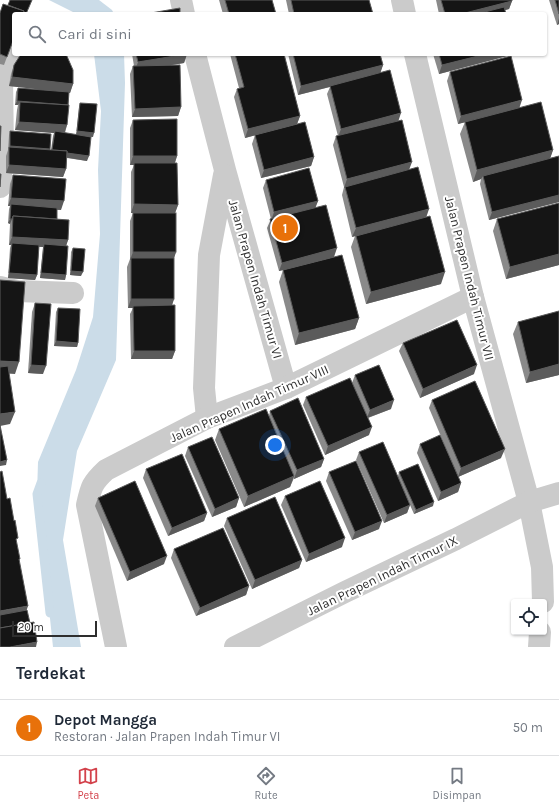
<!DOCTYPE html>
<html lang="id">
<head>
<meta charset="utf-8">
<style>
  :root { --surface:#fff; --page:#f6f6f7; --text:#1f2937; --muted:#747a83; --line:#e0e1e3; --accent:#d3424b }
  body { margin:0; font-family:Karla,sans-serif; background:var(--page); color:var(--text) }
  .controls { position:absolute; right:12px; bottom:12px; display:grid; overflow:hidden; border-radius:4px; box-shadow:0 1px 3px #0004 }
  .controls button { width:36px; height:36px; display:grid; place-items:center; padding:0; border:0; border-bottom:1px solid var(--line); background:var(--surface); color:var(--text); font:20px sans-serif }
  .scale { position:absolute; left:12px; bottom:10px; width:85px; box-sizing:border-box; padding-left:4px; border:2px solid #2e2e2e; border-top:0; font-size:11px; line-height:14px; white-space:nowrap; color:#2e2e2e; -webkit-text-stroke:3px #fff; paint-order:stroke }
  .you { position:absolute; left:275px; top:445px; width:14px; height:14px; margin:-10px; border:3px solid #fff; border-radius:50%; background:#1a73e8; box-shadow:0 0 0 6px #1a73e833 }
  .badge { display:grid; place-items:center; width:26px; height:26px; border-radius:50%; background:var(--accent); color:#fff; font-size:13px; font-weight:700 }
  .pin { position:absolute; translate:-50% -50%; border:2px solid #fff; box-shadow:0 1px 4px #0006 }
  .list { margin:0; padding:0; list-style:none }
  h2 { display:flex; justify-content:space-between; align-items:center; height:52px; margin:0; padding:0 16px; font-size:17px }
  h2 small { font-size:13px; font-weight:400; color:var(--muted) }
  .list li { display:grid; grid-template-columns:26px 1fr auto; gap:12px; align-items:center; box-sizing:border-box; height:56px; padding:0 16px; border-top:1px solid var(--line) }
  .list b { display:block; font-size:15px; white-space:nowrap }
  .list p { margin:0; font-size:13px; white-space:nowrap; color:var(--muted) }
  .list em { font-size:13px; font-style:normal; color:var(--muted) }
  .icon { flex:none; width:22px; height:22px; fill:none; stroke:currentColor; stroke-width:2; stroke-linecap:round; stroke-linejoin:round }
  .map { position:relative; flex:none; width:559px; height:647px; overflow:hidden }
  .search { position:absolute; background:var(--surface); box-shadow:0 1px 3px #0004; left:12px; right:12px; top:12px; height:44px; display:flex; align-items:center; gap:10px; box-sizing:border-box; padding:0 14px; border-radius:4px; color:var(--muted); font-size:15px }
  .sheet { height:108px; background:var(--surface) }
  nav { display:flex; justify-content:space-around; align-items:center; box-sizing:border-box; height:56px; border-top:1px solid var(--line); background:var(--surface); font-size:11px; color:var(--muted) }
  nav a { display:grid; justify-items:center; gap:2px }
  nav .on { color:var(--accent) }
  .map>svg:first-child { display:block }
  .water { fill:#cbdce8 }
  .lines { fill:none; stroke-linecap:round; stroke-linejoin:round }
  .stream { stroke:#cbdce8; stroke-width:9 }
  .minor { stroke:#cbcbcb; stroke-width:22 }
  .wall { fill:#8a8a8a }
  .shaded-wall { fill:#5b5b5b }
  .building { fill:#151515; stroke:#5b5b5b }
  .labels { text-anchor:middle; stroke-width:4; stroke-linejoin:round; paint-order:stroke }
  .street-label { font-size:13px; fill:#2e2e2e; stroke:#fff }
</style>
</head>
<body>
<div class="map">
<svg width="559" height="647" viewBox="0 0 559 647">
  <rect width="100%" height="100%" fill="#fff"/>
  <g class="water">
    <polygon points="49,0 99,0 112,10 114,14 77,14"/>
    <polygon points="94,54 124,54 125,83 116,360 77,451 63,540 81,647 53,647 37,494 38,462 76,370 93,317 100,234 98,170 101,111"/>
  </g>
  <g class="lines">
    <polyline class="stream" points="41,483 37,494 50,613"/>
    <g class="minor">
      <polyline points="181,0 184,14"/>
      <polyline points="402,0 405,14"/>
      <polyline points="195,54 225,170 286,388"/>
      <polyline points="415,54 473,297 529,502 542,567 543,602"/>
      <polyline points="0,187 3,155 2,73 14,48"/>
      <polyline points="0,287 17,291 73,293"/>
      <polyline points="207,418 204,388 209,255 224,175"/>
      <path d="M116 647 87 505C91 487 92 483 106 470L207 418 286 388 473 297"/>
      <polyline points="235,647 345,592 456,539 529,502 559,493"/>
      <polyline points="539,647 540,632"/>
    </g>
  </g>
  <g class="wall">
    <polygon points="219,0 272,0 276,14 223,14"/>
    <polygon points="286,0 369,0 373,14 289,14"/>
    <polygon points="436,0 512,0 512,1 509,9 505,10 506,14 439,14"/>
    <polygon points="549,0 559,0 559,24 557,25"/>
    <polygon points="3,4 27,14 14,14 14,38 4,65 0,64 0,13"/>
    <polygon points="132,54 187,54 184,63 171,65 181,107 178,116 132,117 130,74 133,66 134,66"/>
    <polygon points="230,54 284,54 300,116 297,124 245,138 234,97 237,89 239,88"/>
    <polygon points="288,54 380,54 383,65 380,73 398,120 409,170 426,217 441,284 366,304 351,247 355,236 352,237 342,195 344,187 333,145 336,136 338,136 327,94 330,87 298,95"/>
    <polygon points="433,54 512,54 511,55 439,74"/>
    <polygon points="14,65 73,84 70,93 69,93 67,125 65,133 76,135 79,107 80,103 93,137 88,137 87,161 67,158 66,169 63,177 6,173 6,156 8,150 9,135 10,131 50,149 50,150 51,150 53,136 54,133 15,130 17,110 18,105 15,105 16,92 18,88 41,89 9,86 11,74"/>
    <polygon points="450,72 519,108 553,150 550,158 559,156 559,202 489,220 480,184 481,179 473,182 460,134 465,122 458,124 447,81"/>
    <polygon points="133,120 177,156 175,163 178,205 175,213 176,252 174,258 174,299 172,305 175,351 172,359 131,359 130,314 133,308 128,308 127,267 130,259 130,221 133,213 131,213 131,172 134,165 130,165 130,128"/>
    <polygon points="255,135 314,157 311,166 261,178 252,144"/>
    <polygon points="13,175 61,210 57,210 57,219 68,240 66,246 66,275 65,280 40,278 43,247 39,247 37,275 35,280 8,278 10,248 11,245 9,245 10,224 8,223 9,209 10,206 8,206 10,184"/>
    <polygon points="266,180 318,201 315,207 334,257 279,271 267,228 271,219 263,188"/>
    <polygon points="559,203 559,265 506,279 493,231 497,219"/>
    <polygon points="73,248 81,276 70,275 71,252"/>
    <polygon points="283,270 359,318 355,329 295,345 279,282"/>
    <polygon points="35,303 43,374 28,373 32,312"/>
    <polygon points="58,308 78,343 77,347 54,346 56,312"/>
    <polygon points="559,311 559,375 526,383 513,334 518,322"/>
    <polygon points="403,343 474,374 420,398 399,351"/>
    <polygon points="355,375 391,409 368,418 369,435 325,455 303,405 306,397 352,383"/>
    <polygon points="432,400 501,458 458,477 429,408"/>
    <polygon points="270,411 324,459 321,467 294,479 294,478 290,487 244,507 215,440 219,429 269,416"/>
    <polygon points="420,444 461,483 458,492 438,501 417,453"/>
    <polygon points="188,447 239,498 236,507 212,517 185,456"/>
    <polygon points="359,452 398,476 399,472 433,506 414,514 410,505 407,513 384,523 356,460"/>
    <polygon points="146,469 207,513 204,521 168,536 143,478"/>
    <polygon points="329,472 379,529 352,540 326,481"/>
    <polygon points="285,496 342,547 306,562 281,505"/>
    <polygon points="98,498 164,564 127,581 95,506"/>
    <polygon points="227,518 302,560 299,568 252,589 224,526"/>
    <polygon points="174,549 249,586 246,595 196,616 171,558"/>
  </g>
  <g class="shaded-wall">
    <polygon points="512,1 509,9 491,14 461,14"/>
    <polygon points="559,18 559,24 557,25"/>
    <polygon points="187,54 184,63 135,71 138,62"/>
    <polygon points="486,54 512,54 511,55 439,74 442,65"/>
    <polygon points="383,65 380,74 298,95 301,86"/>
    <polygon points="12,77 73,84 70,93 9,86"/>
    <polygon points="522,100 519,109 458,124 461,116"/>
    <polygon points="17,101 68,105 66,109 20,102 18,105 15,105"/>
    <polygon points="181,107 178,116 132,117 135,109"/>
    <polygon points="401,113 398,122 338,137 341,129"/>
    <polygon points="300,116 297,124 245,138 248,129"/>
    <polygon points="19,122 67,125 64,134 55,131 54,133 15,130"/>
    <polygon points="77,131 94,133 93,137 76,135"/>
    <polygon points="10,146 50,149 49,153 9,147 8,150"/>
    <polygon points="553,150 549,162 483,176 481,179 473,182 477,170"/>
    <polygon points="52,151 89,156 87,161 51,155"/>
    <polygon points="133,156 177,156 174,165 134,163 134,165 130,165"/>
    <polygon points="314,157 311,166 261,178 264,170"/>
    <polygon points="412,162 409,170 344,188 347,179"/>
    <polygon points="9,165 66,169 63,177 6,173"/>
    <polygon points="559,195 559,202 489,220 492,212"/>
    <polygon points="11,198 64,201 61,210 11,206 11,204 10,206 8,206"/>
    <polygon points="318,201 315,209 271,221 274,212"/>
    <polygon points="134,204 178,205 175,213 131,213"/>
    <polygon points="429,209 426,218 352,237 356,228"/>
    <polygon points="10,219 12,219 10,224 8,223"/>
    <polygon points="12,237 68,240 65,249 44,244 43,247 12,245 12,243 11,245 9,245"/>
    <polygon points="337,248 334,257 279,271 282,263"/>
    <polygon points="133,252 176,252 173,261 130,260"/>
    <polygon points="559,254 559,265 506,279 510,267"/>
    <polygon points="71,271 83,272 81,276 70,275"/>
    <polygon points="445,272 441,284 366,304 371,292"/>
    <polygon points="9,273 37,275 35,280 8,278"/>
    <polygon points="41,273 66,275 65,280 40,278"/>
    <polygon points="131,299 174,299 171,308 133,306 133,308 128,308"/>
    <polygon points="359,318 355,329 295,345 299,333"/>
    <polygon points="56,341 78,343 77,347 54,346"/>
    <polygon points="134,351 175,351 172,359 131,359"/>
    <polygon points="0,361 19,362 15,374 0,373"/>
    <polygon points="559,364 559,375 526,383 530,372"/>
    <polygon points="31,365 46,366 43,374 28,373"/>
    <polygon points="477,365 474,374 420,398 423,389"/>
    <polygon points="394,400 391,409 367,418 370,410"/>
    <polygon points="15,412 10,424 0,426 0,414"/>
    <polygon points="372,427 369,435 325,455 328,446"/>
    <polygon points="505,449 501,458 458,477 461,468"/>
    <polygon points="324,459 321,467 294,479 297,470"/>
    <polygon points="7,460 6,465 0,466 0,462"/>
    <polygon points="294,476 290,487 244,507 248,496"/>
    <polygon points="461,483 458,492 438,501 441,492"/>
    <polygon points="239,498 236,507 212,517 215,509"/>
    <polygon points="434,502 433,506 414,514 416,510"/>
    <polygon points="410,505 407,513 384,523 387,515"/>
    <polygon points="207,513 204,521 168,536 172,528"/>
    <polygon points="382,521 379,529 352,540 355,532"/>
    <polygon points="345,538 342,547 306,562 309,554"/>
    <polygon points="167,556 164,564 127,581 130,572"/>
    <polygon points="302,560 299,568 252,589 255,580"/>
    <polygon points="249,586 246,595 196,616 200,608"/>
    <polygon points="28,606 25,615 0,619 0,611"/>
    <polygon points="37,642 36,647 10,647"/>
  </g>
  <g class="building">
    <polygon points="10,0 32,0 26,14 23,13 24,11 8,5"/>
    <polygon points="225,0 272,0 276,14 229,14"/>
    <polygon points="291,0 369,0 373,14 294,14"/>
    <polygon points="441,0 512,0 512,1 461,14 445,14"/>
    <polygon points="555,0 559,0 559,14"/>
    <polygon points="3,4 24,11 23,14 14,14 14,38 7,57 0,54 0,13"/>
    <polygon points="504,7 506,14 477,14"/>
    <polygon points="180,8 180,14 145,14"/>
    <polygon points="21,54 66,54 73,70 73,84 12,77 14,65"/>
    <polygon points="136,54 187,54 138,62"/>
    <polygon points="235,54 284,54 300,116 248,129 237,89 244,87"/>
    <polygon points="293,54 380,54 383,65 301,86"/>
    <polygon points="439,54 486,54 442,65"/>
    <polygon points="511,56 522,100 461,116 450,72"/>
    <polygon points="180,65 181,107 135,109 133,66"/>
    <polygon points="390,70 401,113 341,129 330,86"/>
    <polygon points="18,88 69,92 68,105 17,101"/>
    <polygon points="20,102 69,105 67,125 19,122"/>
    <polygon points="541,102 553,150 477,170 465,122"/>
    <polygon points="80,103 97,104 94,133 77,131"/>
    <polygon points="177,119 177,156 133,156 133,120"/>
    <polygon points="402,120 412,162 347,179 336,136"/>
    <polygon points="305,122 314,157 264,170 255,135"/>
    <polygon points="0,126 1,126 0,151"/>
    <polygon points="10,131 51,134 50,149 10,146"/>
    <polygon points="55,131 91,137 89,156 67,153 67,151 52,150"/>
    <polygon points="9,147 67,151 66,169 9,165"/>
    <polygon points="559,156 559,195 492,212 483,176"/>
    <polygon points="134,163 177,163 178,205 134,204"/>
    <polygon points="418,167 429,209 356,228 345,187"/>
    <polygon points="309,168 318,201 274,212 266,180"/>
    <polygon points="0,174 1,174 0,187"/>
    <polygon points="13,175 66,179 64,201 11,198"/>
    <polygon points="559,203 559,254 510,267 497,219"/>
    <polygon points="11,204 57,208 57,219 13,216 12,219 10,219"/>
    <polygon points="326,205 337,248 282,263 270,219"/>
    <rect x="133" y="213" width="43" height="39"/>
    <polygon points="13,216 69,220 68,240 12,237"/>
    <polygon points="430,216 445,272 371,292 356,236"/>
    <polygon points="12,243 39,245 37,275 9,273"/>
    <polygon points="44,244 68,246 66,275 41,273"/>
    <polygon points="73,248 85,249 83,272 71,271"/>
    <polygon points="342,255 359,318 299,333 283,270"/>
    <rect x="131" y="258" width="43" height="41"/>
    <polygon points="0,280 25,282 19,362 0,361"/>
    <polygon points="35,303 51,304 46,366 31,365"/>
    <polygon points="175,305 175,351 134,351 133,306"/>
    <polygon points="58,308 80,309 78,343 56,341"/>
    <polygon points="559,311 559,364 530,372 518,322"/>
    <polygon points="457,320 477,365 423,389 403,343"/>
    <polygon points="379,365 394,400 370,410 355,375"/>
    <polygon points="8,366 15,412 0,414 0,367"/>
    <polygon points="350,378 372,427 328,446 306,397"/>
    <polygon points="475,381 505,449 461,468 432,400"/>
    <polygon points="298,398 324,459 297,470 270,411"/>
    <polygon points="266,409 294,476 248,496 219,429"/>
    <polygon points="0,425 7,460 0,462"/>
    <polygon points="440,435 461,483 441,492 420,444"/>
    <polygon points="212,437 239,498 215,509 188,447"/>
    <polygon points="383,442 410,505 387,515 359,452"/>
    <polygon points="182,454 207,513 172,528 146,469"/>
    <polygon points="356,461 382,521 355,532 329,472"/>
    <polygon points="418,464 434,502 416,510 399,472"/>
    <polygon points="2,471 7,499 10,498 14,521 15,520 18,538 16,539 20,559 19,559 28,606 0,611 0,472"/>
    <polygon points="135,481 167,556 130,572 98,498"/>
    <polygon points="320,481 345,538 309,554 285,496"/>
    <polygon points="275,497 302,560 255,580 227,518"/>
    <polygon points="223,528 249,586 200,608 174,549"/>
    <polygon points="27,610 30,623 0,628 0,615"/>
    <polygon points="34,622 37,642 10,647 0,647 0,628"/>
  </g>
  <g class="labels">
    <g class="street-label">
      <text transform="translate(470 278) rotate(76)" y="5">Jalan Prapen Indah Timur VII</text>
      <text transform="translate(256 279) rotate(74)" y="5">Jalan Prapen Indah Timur VI</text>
      <text transform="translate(249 403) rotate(-24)" y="5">Jalan Prapen Indah Timur VIII</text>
      <text transform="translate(382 575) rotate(-26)" y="5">Jalan Prapen Indah Timur IX</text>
    </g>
  </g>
</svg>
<div class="controls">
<button><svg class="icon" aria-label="locate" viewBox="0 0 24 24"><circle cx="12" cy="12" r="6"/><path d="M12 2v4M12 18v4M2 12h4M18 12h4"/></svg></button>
</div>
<div class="scale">20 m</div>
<div class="you"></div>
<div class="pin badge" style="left:285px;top:228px;background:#e8710a">1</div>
<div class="search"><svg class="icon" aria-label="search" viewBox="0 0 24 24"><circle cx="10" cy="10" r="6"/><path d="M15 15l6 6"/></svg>Cari di sini</div>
</div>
<section class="sheet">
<h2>Terdekat<small></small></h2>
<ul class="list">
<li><span class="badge" style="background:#e8710a">1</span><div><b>Depot Mangga</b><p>Restoran · Jalan Prapen Indah Timur VI</p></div><em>50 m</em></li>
</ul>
</section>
<nav>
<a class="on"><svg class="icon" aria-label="map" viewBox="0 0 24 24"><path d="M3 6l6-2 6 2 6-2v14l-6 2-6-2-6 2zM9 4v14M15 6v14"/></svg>Peta</a>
<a><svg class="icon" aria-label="directions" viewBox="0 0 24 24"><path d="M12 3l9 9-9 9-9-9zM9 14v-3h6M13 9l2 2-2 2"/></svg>Rute</a>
<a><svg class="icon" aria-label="saved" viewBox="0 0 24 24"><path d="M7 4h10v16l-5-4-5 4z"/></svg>Disimpan</a>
</nav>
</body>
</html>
